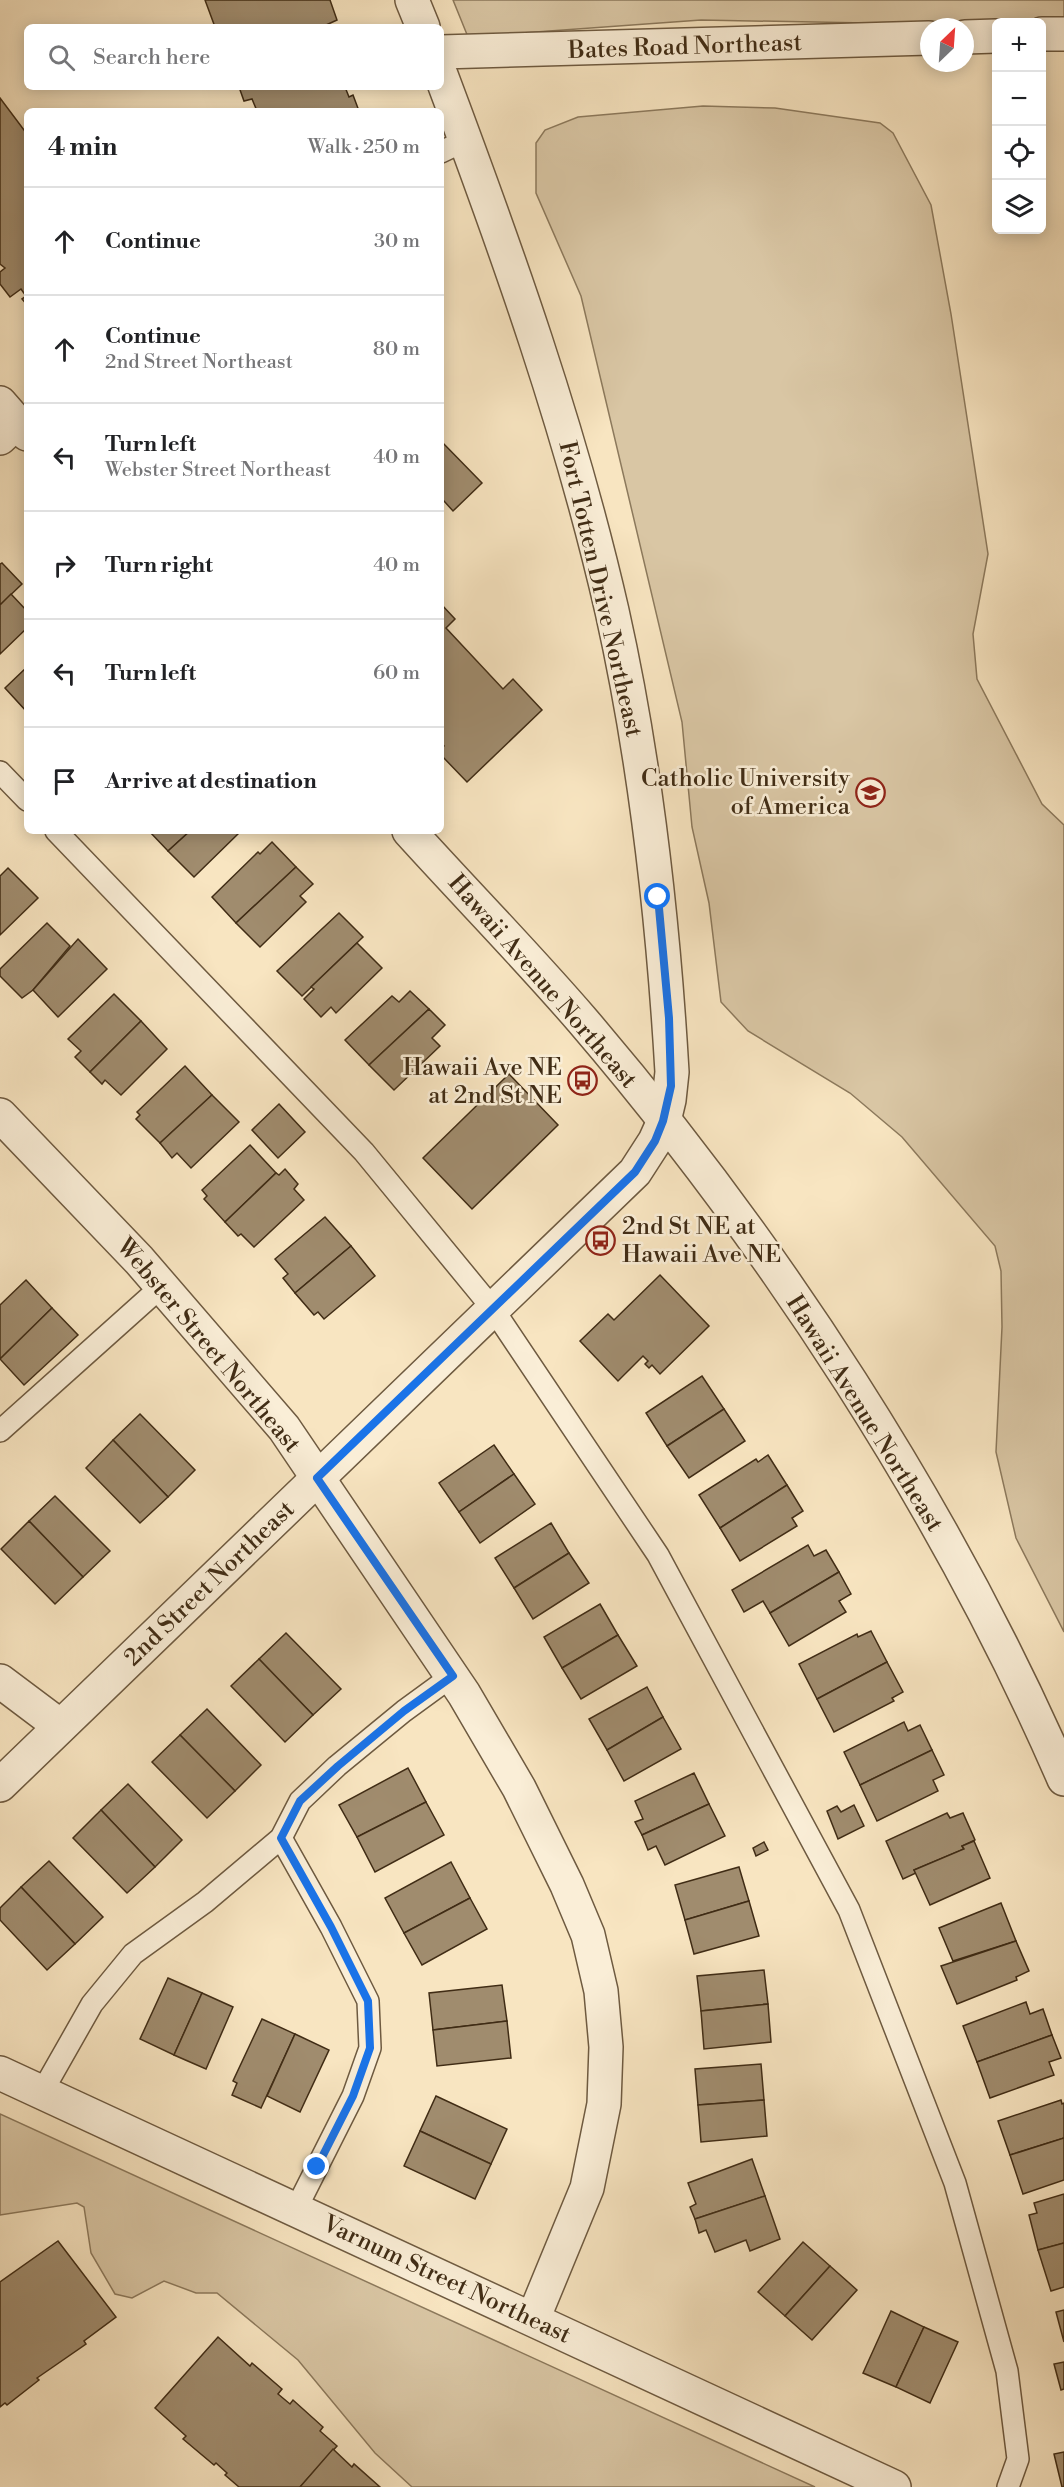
<!DOCTYPE html>
<html lang="en">
<head>
<meta charset="utf-8">
<style>
  :root { --surface:#fff; --page:#f6f6f6; --text:#202124; --muted:#757577; --line:#e0e0e0 }
  body { margin:0; font-family:"Libre Bodoni",serif; background:var(--page); color:var(--text) }
  .controls { position:absolute; right:18px; top:18px; display:grid; overflow:hidden; border-radius:9px; box-shadow:0 3px 15px #0003 }
  .controls button { width:54px; height:54px; display:grid; place-items:center; padding:0; border:0; border-bottom:2px solid var(--line); background:var(--surface); color:var(--text); font:30px sans-serif }
  .compass { position:absolute; left:920px; top:18px; width:54px; height:54px; border-radius:50%; background:var(--surface); box-shadow:0 3px 15px #0003; rotate:25deg }
  .stop { position:absolute; width:18px; height:18px; margin:-14px; border:4px solid #1a73e8; border-radius:50%; background:#fff }
  .stop.end { background:#1a73e8; border-color:#fff; box-shadow:0 2px 6px #0008 }
  .list { margin:0; padding:0; list-style:none }
  h2 { display:flex; justify-content:space-between; align-items:center; height:78px; margin:0; padding:0 24px; font-size:26px }
  h2 small { font-size:20px; font-weight:400; color:var(--muted) }
  .list li { display:grid; grid-template-columns:39px 1fr auto; gap:18px; align-items:center; box-sizing:border-box; height:108px; padding:0 24px; border-top:2px solid var(--line) }
  .list b { display:block; font-size:22px; white-space:nowrap }
  .list p { margin:0; font-size:20px; white-space:nowrap; color:var(--muted) }
  .list em { font-size:20px; font-style:normal; color:var(--muted) }
  .icon { flex:none; width:33px; height:33px; fill:none; stroke:currentColor; stroke-width:2; stroke-linecap:round; stroke-linejoin:round }
  .map { position:relative; flex:none; width:1064px; height:2487px; overflow:hidden }
  .search { position:absolute; background:var(--surface); box-shadow:0 3px 15px #0003; left:24px; top:24px; width:420px; height:66px; display:flex; align-items:center; gap:15px; box-sizing:border-box; padding:0 21px; border-radius:9px; color:var(--muted); font-size:22px }
  .panel { position:absolute; background:var(--surface); box-shadow:0 3px 15px #0003; left:24px; top:108px; width:420px; height:726px; border-radius:9px }
  .map>svg:first-child { display:block }
  .green { fill:#d9c6a4; stroke:#8c795c; stroke-width:1.5 }
  .building { fill:#a08c6e; stroke:#402c15; stroke-width:1.5 }
  .lines { fill:none; stroke-linecap:round; stroke-linejoin:round }
  .service-casing { stroke:#6e5a40; stroke-width:24 }
  .minor-casing { stroke:#6e5a40; stroke-width:36 }
  .tertiary-casing { stroke:#6e5a40; stroke-width:36 }
  .service { stroke:#faeed7; stroke-width:21 }
  .minor { stroke:#faeed7; stroke-width:33 }
  .tertiary { stroke:#faeed7; stroke-width:33 }
  .route { stroke:#1a73e8; stroke-width:8 }
  .labels { text-anchor:middle; stroke-width:5; stroke-linejoin:round; paint-order:stroke }
  .street-label { font-size:24px; fill:#402c15; stroke:#faeed7 }
  .poi-label { font-size:24px; fill:#402c15; stroke:#faeed7; text-anchor:end }
</style>
</head>
<body>
<div class="map">
<svg width="1064" height="2487" viewBox="0 0 1064 2487">
  <rect width="100%" height="100%" fill="#f8e5c1"/>
  <filter id="stains"><feTurbulence type="fractalNoise" baseFrequency=".00333" numOctaves="4"/><feColorMatrix values="0 0 0 0 .2 0 0 0 0 .09 0 0 0 0 .02 0 0 0 .5 -.17"/></filter>
  <radialGradient id="worn" r=".72"><stop offset=".6" stop-color="#630" stop-opacity="0"/><stop offset="1" stop-color="#630" stop-opacity=".3"/></radialGradient>
  <g class="green">
    <polygon points="453,0 1064,0 1064,18 867,23 701,20 468,37"/>
    <polygon points="703,106 775,108 880,123 893,133 931,205 951,314 988,554 973,634 977,679 1042,804 1064,825 1064,1632 1016,1538 996,1452 1002,1327 1001,1271 995,1246 902,1137 850,1093 748,1031 721,1002 709,903 692,827 682,722 581,296 536,193 536,143 545,130 578,117"/>
    <polygon points="0,2114 815,2487 412,2487 375,2453 298,2360 217,2293 196,2293 164,2281 132,2298 115,2294 91,2253 84,2207 77,2203 0,2215"/>
  </g>
  <g class="building">
    <polygon points="205,0 330,0 337,20 326,25 326,27 215,27"/>
    <polygon points="239,87 345,87 349,97 353,95 359,111 257,111 252,99 244,101"/>
    <polygon points="0,98 27,134 27,305 22,299 26,296 21,289 10,297 0,284 0,272 5,268 0,264"/>
    <polygon points="441,441 482,483 453,511 444,501 441,504"/>
    <polygon points="2,563 22,584 0,605 0,564"/>
    <polygon points="11,594 27,611 27,628 0,654 0,605"/>
    <polygon points="441,604 455,619 446,628 503,689 513,679 542,710 467,782 441,755 441,749 444,746 441,742"/>
    <polygon points="27,667 27,712 5,688"/>
    <polygon points="149,831 190,831 168,851"/>
    <polygon points="190,831 241,831 194,877 168,851"/>
    <polygon points="272,842 296,867 236,923 212,897 258,852 260,854"/>
    <polygon points="296,867 313,884 300,896 306,902 260,947 236,923"/>
    <polygon points="8,868 38,898 0,935 0,876"/>
    <polygon points="339,913 363,937 302,996 277,971"/>
    <polygon points="47,923 70,946 33,990 22,998 0,976 0,969"/>
    <polygon points="78,939 107,969 58,1017 33,990"/>
    <polygon points="357,943 382,968 336,1013 331,1007 321,1017 304,999 314,989 311,987"/>
    <polygon points="410,991 429,1009 369,1065 345,1040 392,996 399,1002"/>
    <polygon points="114,994 141,1021 90,1072 75,1057 81,1051 68,1039"/>
    <polygon points="429,1009 445,1025 432,1038 440,1046 394,1090 369,1065"/>
    <polygon points="141,1021 167,1049 121,1095 105,1080 102,1084 90,1072"/>
    <polygon points="185,1066 212,1095 160,1143 136,1119 140,1115 137,1112"/>
    <polygon points="509,1074 558,1125 472,1209 423,1158"/>
    <polygon points="212,1095 239,1122 191,1168 177,1153 172,1158 160,1143"/>
    <polygon points="279,1104 305,1132 278,1158 252,1130"/>
    <polygon points="250,1145 276,1173 225,1222 204,1199 207,1196 202,1190"/>
    <polygon points="285,1169 298,1184 294,1189 304,1200 254,1247 241,1234 238,1236 225,1222 276,1173 279,1175"/>
    <polygon points="325,1217 351,1246 295,1293 283,1278 288,1274 275,1259"/>
    <polygon points="351,1246 375,1276 324,1319 318,1312 314,1315 295,1293"/>
    <polygon points="660,1275 709,1326 660,1374 652,1365 649,1368 645,1364 648,1361 643,1356 618,1381 580,1341 608,1314 614,1320"/>
    <polygon points="26,1280 52,1308 0,1359 0,1305"/>
    <polygon points="52,1308 78,1335 24,1385 0,1359"/>
    <polygon points="702,1376 724,1409 667,1446 646,1413"/>
    <polygon points="724,1409 745,1441 689,1478 667,1446"/>
    <polygon points="140,1414 195,1470 168,1497 113,1440"/>
    <polygon points="113,1440 168,1497 140,1523 86,1468"/>
    <polygon points="494,1445 514,1474 459,1512 439,1483"/>
    <polygon points="768,1455 787,1485 720,1528 699,1495 756,1459 758,1462"/>
    <polygon points="514,1474 535,1504 480,1543 459,1512"/>
    <polygon points="787,1485 803,1511 792,1518 797,1526 740,1561 720,1528"/>
    <polygon points="55,1496 110,1551 83,1577 29,1521"/>
    <polygon points="29,1521 83,1577 55,1604 1,1549"/>
    <polygon points="551,1523 569,1553 514,1588 495,1558"/>
    <polygon points="808,1545 814,1556 826,1550 839,1572 770,1613 763,1601 744,1612 732,1590"/>
    <polygon points="569,1553 589,1583 533,1619 514,1588"/>
    <polygon points="839,1572 851,1594 839,1601 846,1612 789,1646 770,1613"/>
    <polygon points="600,1604 618,1635 562,1668 544,1637"/>
    <polygon points="871,1631 887,1662 817,1699 799,1664 857,1634 858,1637"/>
    <polygon points="286,1633 341,1689 313,1715 259,1659"/>
    <polygon points="618,1635 637,1666 581,1699 562,1668"/>
    <polygon points="259,1659 313,1715 285,1742 231,1686"/>
    <polygon points="887,1662 903,1692 892,1698 894,1701 834,1732 817,1699"/>
    <polygon points="647,1687 663,1717 607,1750 589,1719"/>
    <polygon points="207,1709 261,1765 235,1791 180,1735"/>
    <polygon points="663,1717 681,1749 624,1781 607,1750"/>
    <polygon points="904,1722 908,1731 920,1725 932,1750 860,1785 844,1752"/>
    <polygon points="180,1735 235,1791 207,1818 152,1762"/>
    <polygon points="932,1750 944,1775 933,1780 938,1791 877,1821 860,1785"/>
    <polygon points="408,1768 426,1802 357,1837 339,1805"/>
    <polygon points="694,1773 709,1804 642,1835 635,1822 643,1819 635,1801"/>
    <polygon points="128,1784 182,1840 155,1867 101,1810"/>
    <polygon points="426,1802 444,1835 375,1872 357,1837"/>
    <polygon points="709,1804 725,1836 665,1865 656,1846 648,1850 642,1835"/>
    <polygon points="854,1805 864,1826 838,1839 827,1811 837,1806 841,1812"/>
    <polygon points="101,1810 155,1867 127,1893 73,1838"/>
    <polygon points="947,1813 950,1818 963,1813 975,1840 962,1846 964,1849 914,1870 916,1873 903,1879 886,1841"/>
    <polygon points="974,1841 990,1878 930,1905 914,1870 964,1849 962,1846"/>
    <polygon points="764,1842 768,1850 756,1856 753,1848"/>
    <polygon points="49,1861 103,1917 75,1944 21,1887"/>
    <polygon points="451,1862 470,1898 404,1933 385,1898"/>
    <polygon points="739,1867 749,1901 685,1920 675,1885"/>
    <polygon points="21,1887 75,1944 47,1970 0,1920 0,1908"/>
    <polygon points="470,1898 487,1929 422,1965 404,1933"/>
    <polygon points="749,1901 759,1936 694,1954 685,1920"/>
    <polygon points="1001,1903 1016,1941 953,1961 939,1928"/>
    <polygon points="1016,1941 1029,1971 1016,1977 1017,1980 957,2004 941,1966"/>
    <polygon points="764,1970 768,2004 701,2011 697,1976"/>
    <polygon points="168,1978 202,1993 174,2055 140,2039"/>
    <polygon points="502,1985 507,2021 433,2030 429,1993"/>
    <polygon points="202,1993 233,2007 206,2069 174,2055"/>
    <polygon points="1026,2002 1030,2014 1043,2009 1052,2035 977,2062 963,2026"/>
    <polygon points="768,2004 771,2042 704,2049 701,2011"/>
    <polygon points="262,2019 295,2034 261,2108 232,2095 237,2083 233,2081"/>
    <polygon points="507,2021 511,2058 437,2066 433,2030"/>
    <polygon points="295,2034 329,2050 300,2112 267,2096"/>
    <polygon points="1052,2035 1061,2058 1049,2062 1054,2075 990,2098 977,2062"/>
    <polygon points="761,2064 764,2100 698,2105 695,2069"/>
    <polygon points="436,2096 507,2129 491,2164 420,2131"/>
    <polygon points="764,2100 767,2136 701,2142 698,2105"/>
    <polygon points="1061,2100 1062,2104 1064,2103 1064,2138 1010,2155 998,2121"/>
    <polygon points="420,2131 491,2164 475,2199 404,2166"/>
    <polygon points="1064,2138 1064,2180 1023,2194 1010,2155"/>
    <polygon points="752,2159 765,2196 695,2219 690,2207 696,2204 688,2183"/>
    <polygon points="1064,2194 1064,2243 1038,2250 1029,2215 1037,2213 1034,2203"/>
    <polygon points="765,2196 780,2239 750,2251 746,2240 715,2252 706,2230 699,2233 695,2219"/>
    <polygon points="58,2241 116,2317 84,2341 86,2344 37,2378 39,2380 7,2405 5,2403 0,2407 0,2282"/>
    <polygon points="803,2242 830,2266 785,2316 758,2292"/>
    <polygon points="1064,2243 1064,2287 1051,2291 1038,2250"/>
    <polygon points="830,2266 857,2290 812,2340 785,2316"/>
    <polygon points="1064,2310 1064,2342 1056,2312"/>
    <polygon points="891,2311 924,2327 896,2387 863,2373"/>
    <polygon points="924,2327 958,2342 930,2403 896,2387"/>
    <polygon points="218,2337 250,2366 252,2363 282,2389 278,2394 290,2404 293,2400 323,2427 320,2431 337,2446 300,2487 239,2487 225,2475 227,2473 216,2463 214,2465 183,2439 186,2436 155,2408"/>
    <polygon points="1064,2362 1064,2389 1061,2390 1054,2364"/>
    <polygon points="333,2449 352,2467 354,2464 380,2487 300,2487"/>
    <polygon points="1064,2452 1064,2487 1062,2487 1054,2454"/>
  </g>
  <g class="lines">
    <defs>
      <g id="service">
        <polyline points="441,152 466,140"/>
        <polyline points="0,772 27,800"/>
        <polyline points="56,831 364,1152 493,1309 658,1555 849,1910 955,2183 1007,2371 1018,2459 1008,2487"/>
        <polyline points="0,1431 162,1286"/>
        <polyline points="281,1838 331,1927 368,2001 370,2048 353,2096 296,2209"/>
        <polyline points="42,2092 92,2004 133,1954 205,1902 281,1838 300,1801 337,1766 404,1711 452,1676"/>
      </g>
      <g id="minor">
        <polyline points="1042,34 1064,34"/>
        <polyline points="965,37 996,36"/>
        <polyline points="441,52 929,38"/>
        <polyline points="0,438 17,422"/>
        <polyline points="0,1115 139,1260 284,1428 464,1694 519,1788 567,1885 588,1935 601,1991 606,2047 604,2104 587,2188 533,2319"/>
        <polyline points="0,1681 60,1726"/>
        <polyline points="0,1785 635,1172 655,1141 664,1121"/>
        <polyline points="0,2073 894,2487"/>
      </g>
      <g id="tertiary">
        <polyline points="412,0 423,27"/>
        <path d="M441 75C507 251 570 427 612 611 646 763 663 917 672 1072L669 1100 664 1121"/>
        <polyline points="0,403 27,434"/>
        <path d="M409 831C466 894 526 955 582 1020 773 1243 947 1509 1064 1779"/>
      </g>
    </defs>
    <use href="#service" class="service-casing"/>
    <use href="#minor" class="minor-casing"/>
    <use href="#tertiary" class="tertiary-casing"/>
    <use href="#service" class="service"/>
    <use href="#minor" class="minor"/>
    <use href="#tertiary" class="tertiary"/>
  </g>
  <g class="lines">
    <polyline class="route" points="317,2167 353,2096 370,2048 368,2001 331,1927 281,1838 300,1801 338,1766 404,1711 453,1676 317,1478 635,1172 655,1141 663,1121 671,1086 669,1018 658,897"/>
  </g>
  <defs>
    <symbol id="university-ring" viewBox="-11 -11 22 22"><circle r="9.5" fill="#faeed7" stroke="#8f2418" stroke-width="1.5"/><path d="M0-5L7-2L0 1L-7-2ZM-4 1L0 2.5L4 1V4Q0 6-4 4Z" fill="#8f2418"/></symbol>
    <symbol id="bus-ring" viewBox="-11 -11 22 22"><circle r="9.5" fill="#faeed7" stroke="#8f2418" stroke-width="1.5"/><path d="M-5-6H5V4H4V6H2V4H-2V6H-4V4H-5ZM-3.5-4V0h7V-4ZM-3.5 1.2v1.5H-2V1.2ZM2 1.2v1.5H3.5V1.2Z" fill="#8f2418"/></symbol>
  </defs>
  <g fill-rule="evenodd">
    <use href="#university-ring" x="854" y="776" width="33" height="33"/>
    <use href="#bus-ring" x="566" y="1064" width="33" height="33"/>
    <use href="#bus-ring" x="584" y="1224" width="33" height="33"/>
  </g>
  <g class="labels">
    <g class="street-label">
      <text transform="translate(685 46) rotate(-2)" y="8">Bates Road Northeast</text>
      <text transform="translate(601 589) rotate(77)" y="8">Fort Totten Drive Northeast</text>
      <text transform="translate(543 981) rotate(49)" y="8">Hawaii Avenue Northeast</text>
      <text transform="translate(209 1345) rotate(50)" y="8">Webster Street Northeast</text>
      <text transform="translate(865 1413) rotate(58)" y="8">Hawaii Avenue Northeast</text>
      <text transform="translate(209 1583) rotate(-44)" y="8">2nd Street Northeast</text>
      <text transform="translate(447 2279) rotate(25)" y="8">Varnum Street Northeast</text>
    </g>
    <g class="poi-label">
      <text x="850" y="786">Catholic University<tspan x="850" dy="28">of America</tspan></text>
      <text x="562" y="1075">Hawaii Ave NE<tspan x="562" dy="28">at 2nd St NE</tspan></text>
      <text x="622" y="1234" text-anchor="start">2nd St NE at<tspan x="622" dy="28">Hawaii Ave NE</tspan></text>
    </g>
  </g>
  <rect width="100%" height="100%" filter="url(#stains)"/>
  <rect width="100%" height="100%" fill="url(#worn)"/>
</svg>
<div class="controls">
<button>+</button>
<button>−</button>
<button><svg class="icon" aria-label="locate" viewBox="0 0 24 24"><circle cx="12" cy="12" r="6"/><path d="M12 2v4M12 18v4M2 12h4M18 12h4"/></svg></button>
<button><svg class="icon" aria-label="layers" viewBox="0 0 24 24"><path d="M12 4l9 5-9 5-9-5zM3 14l9 5 9-5"/></svg></button>
</div>
<svg class="compass" viewBox="-18 -18 36 36"><path d="M0-13l5 13h-10z" fill="#e53935"/><path d="M0 13l5-13h-10z" fill="#757577"/></svg>
<div class="stop" style="left:658px;top:897px"></div>
<div class="stop end" style="left:317px;top:2167px"></div>
<div class="search"><svg class="icon" aria-label="search" viewBox="0 0 24 24"><circle cx="10" cy="10" r="6"/><path d="M15 15l6 6"/></svg>Search here</div>
<section class="panel">
<h2>4 min<small>Walk · 250 m</small></h2>
<ul class="list">
<li><svg class="icon" aria-label="ahead" viewBox="0 0 24 24"><path d="M12 20V5M6 11l6-6 6 6"/></svg><div><b>Continue</b></div><em>30 m</em></li>
<li><svg class="icon" aria-label="ahead" viewBox="0 0 24 24"><path d="M12 20V5M6 11l6-6 6 6"/></svg><div><b>Continue</b><p>2nd Street Northeast</p></div><em>80 m</em></li>
<li><svg class="icon" aria-label="left" viewBox="0 0 24 24"><path d="M17 20v-9H6M10 6l-5 5 5 5"/></svg><div><b>Turn left</b><p>Webster Street Northeast</p></div><em>40 m</em></li>
<li><svg class="icon" aria-label="right" viewBox="0 0 24 24"><path d="M7 20v-9h11M14 6l5 5-5 5"/></svg><div><b>Turn right</b></div><em>40 m</em></li>
<li><svg class="icon" aria-label="left" viewBox="0 0 24 24"><path d="M17 20v-9H6M10 6l-5 5 5 5"/></svg><div><b>Turn left</b></div><em>60 m</em></li>
<li><svg class="icon" aria-label="arrive" viewBox="0 0 24 24"><path d="M6 21V4h12l-3 4 3 4H6"/></svg><div><b>Arrive at destination</b></div></li>
</ul>
</section>
</div>
</body>
</html>
